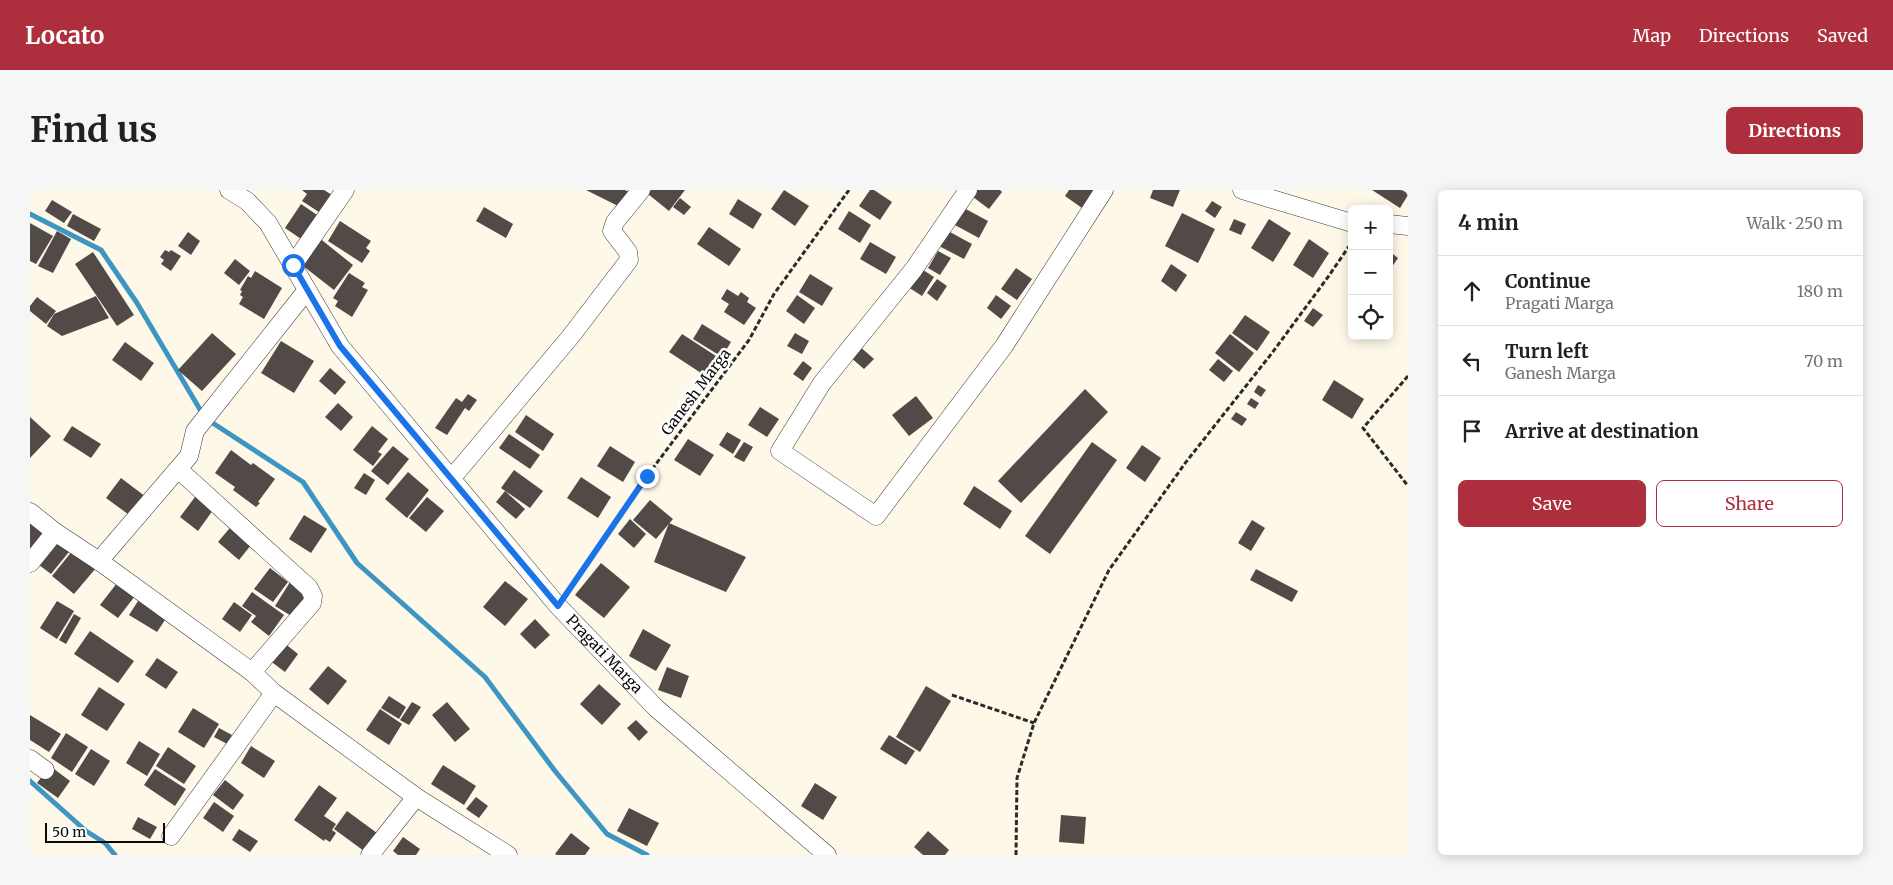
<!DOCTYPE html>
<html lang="en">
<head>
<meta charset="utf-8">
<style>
  :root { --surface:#fff; --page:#f6f6f6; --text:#202124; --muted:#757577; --line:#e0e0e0; --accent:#ad2e3c }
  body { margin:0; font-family:Merriweather,serif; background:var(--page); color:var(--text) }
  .controls { position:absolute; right:15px; top:15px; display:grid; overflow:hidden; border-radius:8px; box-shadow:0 2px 12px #0003 }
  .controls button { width:45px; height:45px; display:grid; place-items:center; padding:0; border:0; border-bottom:1px solid var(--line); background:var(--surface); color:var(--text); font:25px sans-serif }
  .scale { position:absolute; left:15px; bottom:12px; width:120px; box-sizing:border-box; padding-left:5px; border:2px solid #090909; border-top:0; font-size:14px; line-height:18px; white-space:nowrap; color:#090909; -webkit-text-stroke:4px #fff; paint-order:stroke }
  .stop { position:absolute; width:15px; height:15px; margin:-11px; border:4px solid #1a73e8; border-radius:50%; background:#fff }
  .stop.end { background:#1a73e8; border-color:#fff; box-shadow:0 1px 5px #0008 }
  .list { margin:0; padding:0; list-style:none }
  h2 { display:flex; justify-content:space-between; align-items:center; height:65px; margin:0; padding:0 20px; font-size:21px }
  h2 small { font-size:16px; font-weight:400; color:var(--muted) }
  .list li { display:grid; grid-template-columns:32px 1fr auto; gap:15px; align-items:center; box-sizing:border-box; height:70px; padding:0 20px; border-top:1px solid var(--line) }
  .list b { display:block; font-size:19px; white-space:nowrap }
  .list p { margin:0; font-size:16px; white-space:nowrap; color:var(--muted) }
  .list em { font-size:16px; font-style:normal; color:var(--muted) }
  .actions { display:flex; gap:10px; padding:15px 20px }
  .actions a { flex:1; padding:11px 0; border:1px solid var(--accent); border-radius:8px; text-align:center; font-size:18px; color:var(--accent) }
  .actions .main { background:var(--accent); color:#fff }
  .icon { flex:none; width:28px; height:28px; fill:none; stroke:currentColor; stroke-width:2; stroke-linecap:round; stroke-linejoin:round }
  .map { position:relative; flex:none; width:1378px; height:665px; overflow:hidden; border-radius:8px }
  header { display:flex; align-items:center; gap:30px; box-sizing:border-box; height:70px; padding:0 25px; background:var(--accent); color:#fff }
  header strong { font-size:24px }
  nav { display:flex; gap:28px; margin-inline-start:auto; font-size:18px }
  .intro { display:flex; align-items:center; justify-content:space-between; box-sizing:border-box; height:120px; padding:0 30px }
  h1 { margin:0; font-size:35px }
  .button { padding:12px 22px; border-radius:8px; background:var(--accent); color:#fff; font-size:18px; font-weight:700 }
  main { display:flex; gap:30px; padding:0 30px }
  aside { flex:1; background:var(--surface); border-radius:8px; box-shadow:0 2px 12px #0003 }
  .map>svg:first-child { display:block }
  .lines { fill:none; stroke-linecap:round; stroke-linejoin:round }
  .stream { stroke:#3d95c1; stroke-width:5 }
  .building { fill:#514a47 }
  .street-casing { stroke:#3c3c3c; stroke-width:19 }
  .path { stroke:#2b2b2b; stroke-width:3; stroke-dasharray:5 2.5; stroke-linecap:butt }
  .street { stroke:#fff; stroke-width:18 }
  .route { stroke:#1a73e8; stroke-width:6 }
  .labels { text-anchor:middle; stroke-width:5; stroke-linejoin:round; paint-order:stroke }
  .street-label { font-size:15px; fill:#090909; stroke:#fff }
</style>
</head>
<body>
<header>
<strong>Locato</strong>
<nav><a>Map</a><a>Directions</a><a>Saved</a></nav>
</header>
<div class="intro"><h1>Find us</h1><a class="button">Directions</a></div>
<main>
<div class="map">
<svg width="1378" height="665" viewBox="0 0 1378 665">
  <rect width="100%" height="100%" fill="#fdf8e8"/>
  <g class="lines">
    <g class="stream">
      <polyline points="0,24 71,60 107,113 175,228 273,292 327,373 455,487 525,581 577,644 617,665"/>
      <polyline points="0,591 56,641 75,653 85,665"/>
    </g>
  </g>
  <g class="building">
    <polygon points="272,0 294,0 307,8 295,26 272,11 277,4"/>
    <polygon points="556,0 595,0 599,2 590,17"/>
    <polygon points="621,0 655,0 639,21 618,4"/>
    <polygon points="754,0 779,16 765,36 741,19"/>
    <polygon points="840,0 844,0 862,12 850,30 829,16"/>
    <polygon points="943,0 970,0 972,2 959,19 939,4"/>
    <polygon points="1039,0 1064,0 1052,18 1035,6"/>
    <polygon points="1123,0 1150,0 1143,17 1120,8"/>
    <polygon points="1342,0 1378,0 1378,5 1370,18"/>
    <polygon points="650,8 661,17 654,25 643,17"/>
    <polygon points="708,9 732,24 723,39 699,24"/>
    <polygon points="22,10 42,22 34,33 15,21"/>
    <polygon points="1182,11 1192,17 1185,28 1175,21"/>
    <polygon points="271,14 290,27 274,51 255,38"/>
    <polygon points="454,17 483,34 476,48 446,31"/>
    <polygon points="932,17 958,31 949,48 923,34"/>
    <polygon points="819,21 841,35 830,53 808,39"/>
    <polygon points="1152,23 1185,39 1168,73 1135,56"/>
    <polygon points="43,24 71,39 64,51 37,36"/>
    <polygon points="1204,29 1216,34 1211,45 1199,40"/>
    <polygon points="1239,29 1261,43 1243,72 1221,58"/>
    <polygon points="310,31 341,51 336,58 340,61 332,73 298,51"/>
    <polygon points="0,33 23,46 6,74 0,71"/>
    <polygon points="679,37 711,59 699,76 667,54"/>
    <polygon points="27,41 41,49 23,83 8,76"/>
    <polygon points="918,41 942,54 934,69 909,56"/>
    <polygon points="158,42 170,51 161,65 148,56"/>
    <polygon points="288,47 323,75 304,100 268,72"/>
    <polygon points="1279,49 1299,63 1283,88 1263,75"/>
    <polygon points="840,52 866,67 856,84 830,69"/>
    <polygon points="135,60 139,62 141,60 151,66 141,81 131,74 134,70 130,67"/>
    <polygon points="908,61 921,68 910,85 898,78"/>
    <polygon points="1359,61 1368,68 1359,81"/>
    <polygon points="63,62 104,125 87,136 45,74"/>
    <polygon points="205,69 220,81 209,95 194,83"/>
    <polygon points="1141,74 1157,85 1146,102 1131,91"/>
    <polygon points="890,78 904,87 892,106 878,97"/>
    <polygon points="986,78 1002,89 987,110 971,99"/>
    <polygon points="225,81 252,98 234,129 209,114 213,107 210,105 212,101 210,100 218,86 221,88"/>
    <polygon points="319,83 335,93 332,97 338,100 322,127 305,116 308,111 303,108"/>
    <polygon points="780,84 803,98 792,116 769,102"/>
    <polygon points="907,89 917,96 907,111 897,103"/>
    <polygon points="697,99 708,106 711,102 719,108 717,112 726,118 714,135 694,122 699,114 691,109"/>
    <polygon points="767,105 785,118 774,134 756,121"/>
    <polygon points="966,105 981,116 971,129 957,118"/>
    <polygon points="66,106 79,128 32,146 17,136 24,124"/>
    <polygon points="7,107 26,121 16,134 0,121 0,116"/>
    <polygon points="1283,118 1293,125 1283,137 1274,131"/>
    <polygon points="1215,125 1240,142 1227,161 1202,143"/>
    <polygon points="672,134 701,152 692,167 663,149"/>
    <polygon points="182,143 206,164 172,201 148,180"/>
    <polygon points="765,143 779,151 772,164 757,156"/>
    <polygon points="652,144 686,166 674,185 639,162"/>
    <polygon points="1200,144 1224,163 1209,182 1185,163"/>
    <polygon points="251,151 284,171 264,203 231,183"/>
    <polygon points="95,152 124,173 111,191 82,170"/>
    <polygon points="828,155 844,169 834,179 819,166"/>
    <polygon points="1188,169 1203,181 1194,192 1179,180"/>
    <polygon points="773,171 782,178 773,191 763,184"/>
    <polygon points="300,178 316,192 305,205 289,191"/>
    <polygon points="1304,190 1334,209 1322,229 1292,210"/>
    <polygon points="1228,195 1236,200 1231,207 1224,202"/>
    <polygon points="1055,199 1078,222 991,313 968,291"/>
    <polygon points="438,204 447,210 439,221 435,218 417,245 405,238 426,208 432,212"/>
    <polygon points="886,206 903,228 879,246 862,225"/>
    <polygon points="1221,208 1229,213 1225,219 1217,214"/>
    <polygon points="308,213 323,227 311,241 295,227"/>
    <polygon points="730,217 749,229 737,247 718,235"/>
    <polygon points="1206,222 1217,229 1212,236 1201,229"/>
    <polygon points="496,225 524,244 513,261 485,242"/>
    <polygon points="0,227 21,246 0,268"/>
    <polygon points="42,236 71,254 61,268 33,250"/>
    <polygon points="342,236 358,249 348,262 352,264 343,276 323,260"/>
    <polygon points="697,242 711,250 703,264 689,255"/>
    <polygon points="479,244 510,265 500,279 469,258"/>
    <polygon points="658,249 684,265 670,286 644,270"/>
    <polygon points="714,252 723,257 714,272 704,267"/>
    <polygon points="1062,252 1087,270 1020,364 995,346"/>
    <polygon points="1112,255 1131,268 1115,292 1096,278"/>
    <polygon points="363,256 379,269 358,295 341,281"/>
    <polygon points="580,256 605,272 593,292 567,276"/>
    <polygon points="201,260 221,275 223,273 245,289 228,312 230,313 226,317 203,300 205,297 185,283"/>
    <polygon points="484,280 513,301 500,318 471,298"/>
    <polygon points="378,282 399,300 377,328 355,309"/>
    <polygon points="334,283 345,290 336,305 324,298"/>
    <polygon points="551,287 581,307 568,328 537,308"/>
    <polygon points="91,288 116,307 102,327 76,308"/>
    <polygon points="944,296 982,321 970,339 933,314"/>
    <polygon points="475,301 495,319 486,329 466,312"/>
    <polygon points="168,303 186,316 168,341 150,327"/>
    <polygon points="397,307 414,321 396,342 379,328"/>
    <polygon points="620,310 643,329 626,349 603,330"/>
    <polygon points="274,325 297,339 281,363 259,349"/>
    <polygon points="0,328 21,343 0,373"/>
    <polygon points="600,329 616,344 604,358 588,344"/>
    <polygon points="1222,330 1235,338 1221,361 1208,353"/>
    <polygon points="204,333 225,350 209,370 188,352"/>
    <polygon points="639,333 716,367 696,402 624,372"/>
    <polygon points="27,345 43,357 21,384 5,372"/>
    <polygon points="43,360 66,378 44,404 22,386"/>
    <polygon points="571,373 600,397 574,428 545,405"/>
    <polygon points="240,378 258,392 243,412 224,399"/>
    <polygon points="1226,379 1268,401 1262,412 1220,390"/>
    <polygon points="475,391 498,409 475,436 453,417"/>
    <polygon points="260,392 279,404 263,427 245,416"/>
    <polygon points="87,393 105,406 88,428 70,415"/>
    <polygon points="222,402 254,425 239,446 221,432 226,426 212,416"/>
    <polygon points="110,408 139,424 127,442 99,425"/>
    <polygon points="27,411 44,421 27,449 10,438"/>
    <polygon points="204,412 222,425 210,442 192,429"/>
    <polygon points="44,424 51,428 36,454 29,450"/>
    <polygon points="505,429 520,445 505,459 490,444"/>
    <polygon points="613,439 641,455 626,481 599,466"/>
    <polygon points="60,441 104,471 88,493 44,464"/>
    <polygon points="253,452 268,464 255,482 239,470"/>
    <polygon points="127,468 148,482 136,499 115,485"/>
    <polygon points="298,476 317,491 298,515 279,499"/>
    <polygon points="637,477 659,486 651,508 628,500"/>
    <polygon points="569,494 591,514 572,535 550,514"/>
    <polygon points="896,496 921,511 890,562 866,547"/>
    <polygon points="69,497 95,514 77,541 51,525"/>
    <polygon points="359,506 376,517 369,529 351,518"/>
    <polygon points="382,512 391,517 379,535 370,530"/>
    <polygon points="417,512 440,539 425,552 402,525"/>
    <polygon points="163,518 189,534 174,558 148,542"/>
    <polygon points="350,519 372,534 359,555 336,540"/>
    <polygon points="0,525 31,544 19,562 0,550"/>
    <polygon points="606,530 618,542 609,551 597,538"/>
    <polygon points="189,538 202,545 197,554 184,547"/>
    <polygon points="36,543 58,557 42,582 21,568"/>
    <polygon points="859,545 885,561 876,575 850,559"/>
    <polygon points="109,551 130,564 117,586 96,573"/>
    <polygon points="221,556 245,571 234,588 211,573"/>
    <polygon points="138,557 166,576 154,594 126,576"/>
    <polygon points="61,559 80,571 64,596 45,584"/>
    <polygon points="413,575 446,596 434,615 401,594"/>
    <polygon points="20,576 40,591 28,608 7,593"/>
    <polygon points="125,579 156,599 145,616 114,595"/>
    <polygon points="195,590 214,605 203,620 183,605"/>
    <polygon points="785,593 807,607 793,630 771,616"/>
    <polygon points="289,595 307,608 294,626 306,634 302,640 306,643 300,652 295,649 294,651 264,630"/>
    <polygon points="446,607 458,616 449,628 436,619"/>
    <polygon points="184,612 204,626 193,642 173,628"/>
    <polygon points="599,618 629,633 617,656 587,641"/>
    <polygon points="317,621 347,643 334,661 304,639"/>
    <polygon points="1031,625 1056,627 1054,654 1029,652"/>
    <polygon points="108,627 127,637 120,649 102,639"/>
    <polygon points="209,639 228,651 220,662 202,650"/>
    <polygon points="898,641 919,660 915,665 893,665 884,657"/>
    <polygon points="541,643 560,658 555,665 527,665 525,664"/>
    <polygon points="373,647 390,659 386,665 368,665 363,661"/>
  </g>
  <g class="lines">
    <defs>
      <g id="street">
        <path id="s1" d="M199 0 217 11 238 33 310 156 528 416 626 518 797 665"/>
        <polyline points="938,0 884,79 792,193 750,261 846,326 974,156 1074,0"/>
        <polyline points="1212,0 1322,33"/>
        <polyline points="1359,34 1378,36"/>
        <polyline points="263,75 315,0"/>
        <polyline points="148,279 279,398 283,406 282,413 222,482"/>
        <polyline points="421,289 541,146 599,70 598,62 582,41 585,32 611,0"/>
        <polyline points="0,322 25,342 69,371 222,482 244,503 386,607 478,665"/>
        <polyline points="69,371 159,266 165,241 277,100"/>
        <polyline points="0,373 25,342"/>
        <polyline points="0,569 15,580"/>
        <polyline points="141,646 244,503"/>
        <polyline points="340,665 386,607"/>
      </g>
    </defs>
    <use href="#street" class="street-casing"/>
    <g class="path">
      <polyline points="1378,186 1333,238 1378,296"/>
      <polyline points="537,403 617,286 719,150 744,104 819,0"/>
      <polyline points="922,505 1004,533"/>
      <polyline points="986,665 987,588 1004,533 1079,380 1156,272 1242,163 1298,87 1322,52"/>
    </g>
    <use href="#street" class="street"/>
  </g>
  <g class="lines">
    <polyline class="route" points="263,75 310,156 528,416 617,286"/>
  </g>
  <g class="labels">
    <g class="street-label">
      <text transform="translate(666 202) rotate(-53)" y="5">Ganesh Marga</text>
      <text dy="5" stroke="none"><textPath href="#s1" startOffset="600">Pragati Marga</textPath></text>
    </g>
  </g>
</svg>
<div class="controls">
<button>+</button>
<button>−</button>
<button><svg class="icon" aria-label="locate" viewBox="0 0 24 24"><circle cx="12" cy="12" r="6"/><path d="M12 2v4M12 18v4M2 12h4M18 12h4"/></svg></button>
</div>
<div class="scale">50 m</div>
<div class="stop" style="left:263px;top:75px"></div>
<div class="stop end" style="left:617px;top:286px"></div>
</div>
<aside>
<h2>4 min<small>Walk · 250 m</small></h2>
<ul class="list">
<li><svg class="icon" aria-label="ahead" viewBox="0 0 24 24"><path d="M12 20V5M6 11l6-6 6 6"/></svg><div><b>Continue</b><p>Pragati Marga</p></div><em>180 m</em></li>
<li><svg class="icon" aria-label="left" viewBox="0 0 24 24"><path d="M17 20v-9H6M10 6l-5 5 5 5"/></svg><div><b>Turn left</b><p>Ganesh Marga</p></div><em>70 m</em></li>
<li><svg class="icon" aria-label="arrive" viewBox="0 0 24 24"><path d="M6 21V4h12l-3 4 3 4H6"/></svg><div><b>Arrive at destination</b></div></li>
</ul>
<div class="actions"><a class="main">Save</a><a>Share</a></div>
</aside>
</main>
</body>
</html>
